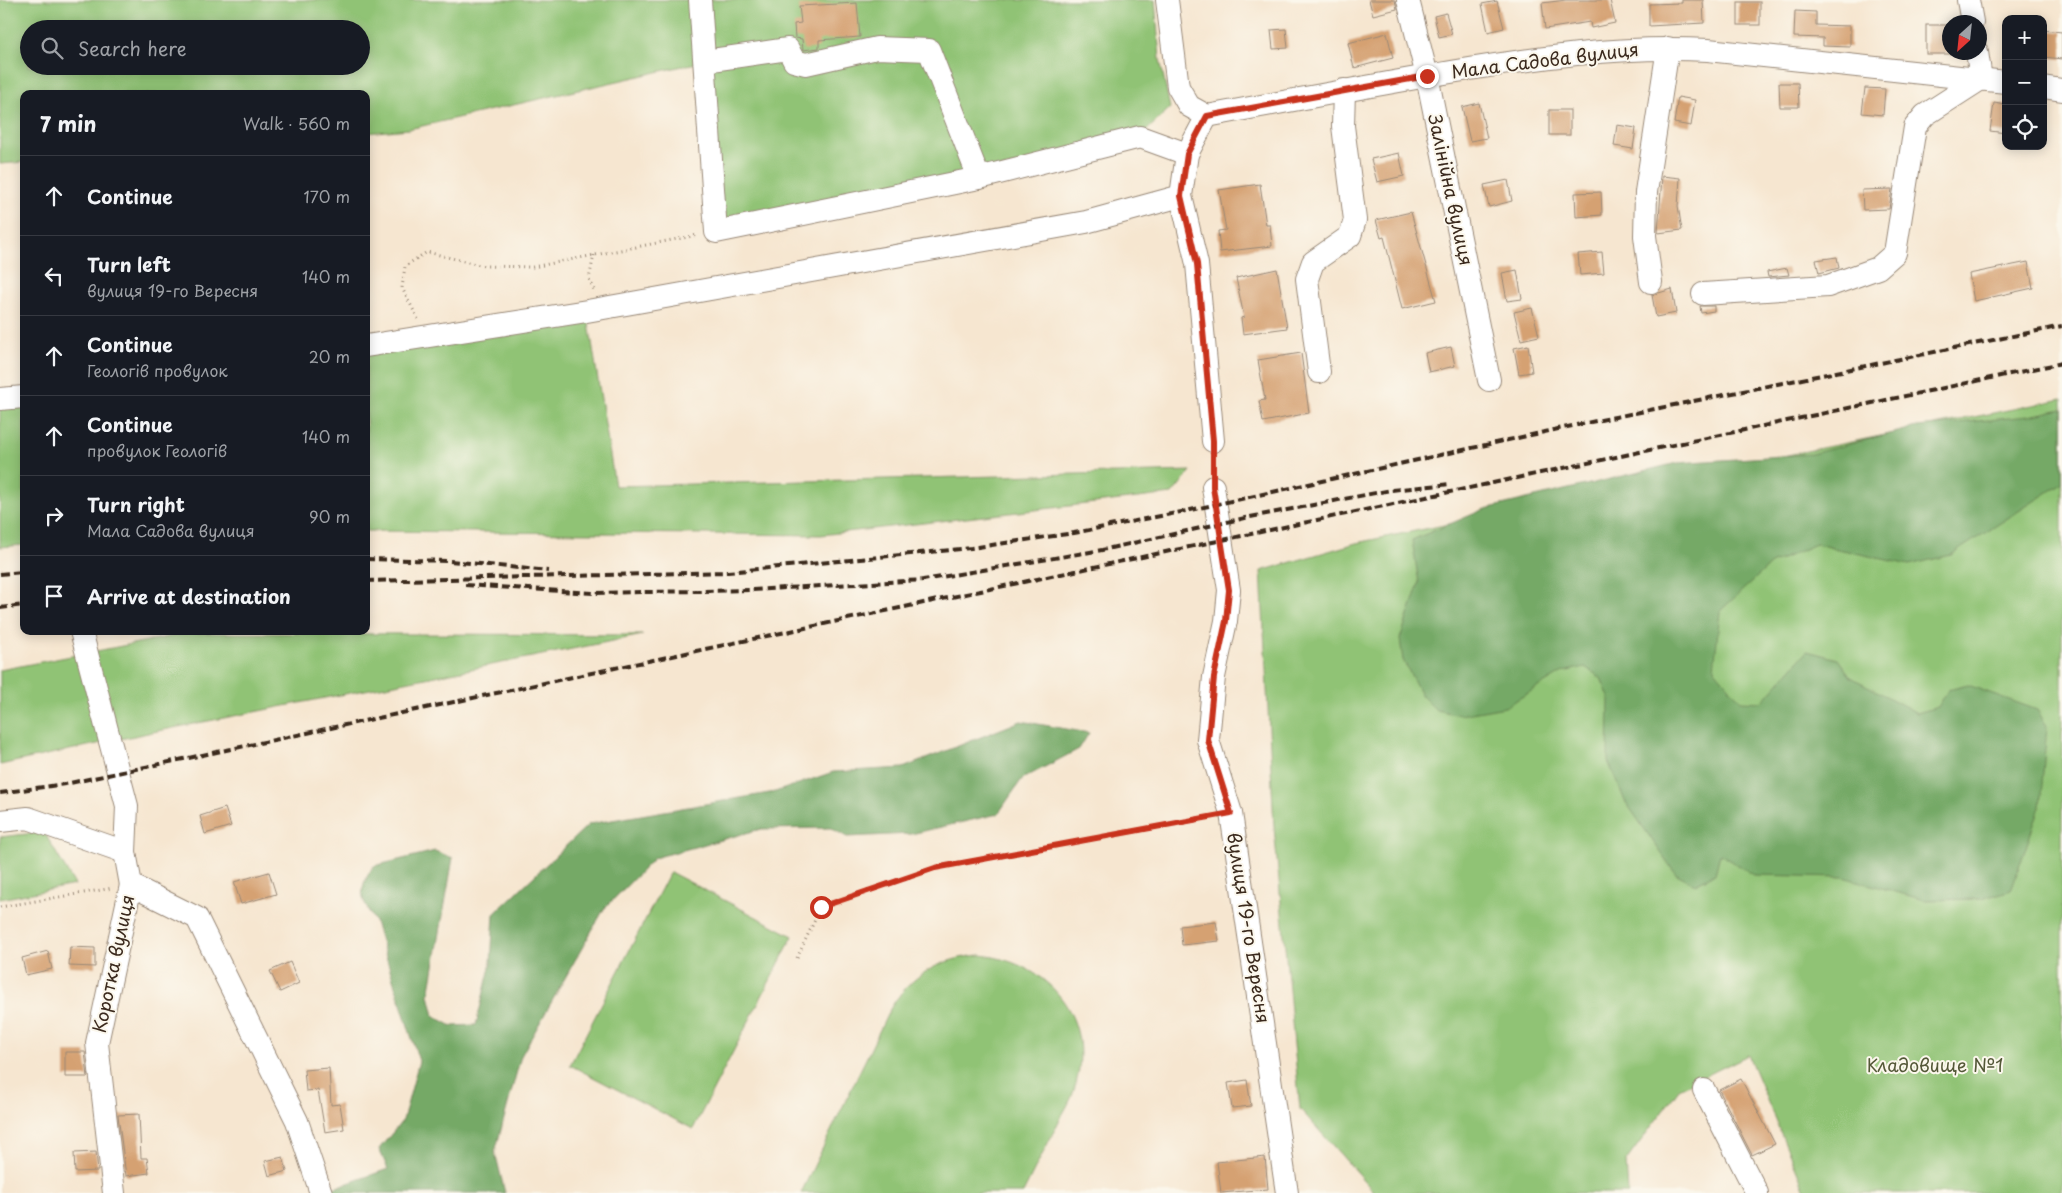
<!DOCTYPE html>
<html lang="en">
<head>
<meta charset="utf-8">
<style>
  :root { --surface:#171b24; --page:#20242c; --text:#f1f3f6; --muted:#9ea1a6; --line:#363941 }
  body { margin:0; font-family:"Playpen Sans",sans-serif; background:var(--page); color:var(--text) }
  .controls { position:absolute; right:15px; top:15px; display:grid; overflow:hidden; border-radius:10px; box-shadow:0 2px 12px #0003 }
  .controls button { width:45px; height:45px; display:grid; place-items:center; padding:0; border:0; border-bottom:1px solid var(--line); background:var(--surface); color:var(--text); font:25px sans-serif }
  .compass { position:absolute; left:1942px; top:15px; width:45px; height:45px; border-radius:50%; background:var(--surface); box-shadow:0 2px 12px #0003; rotate:207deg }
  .stop { position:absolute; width:15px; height:15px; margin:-11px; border:4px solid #c8321e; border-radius:50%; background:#fff }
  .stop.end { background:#c8321e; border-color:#fff; box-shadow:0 1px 5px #0008 }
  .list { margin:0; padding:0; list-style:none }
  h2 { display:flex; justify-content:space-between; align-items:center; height:65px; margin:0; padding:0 20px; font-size:21px }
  h2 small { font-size:16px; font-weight:400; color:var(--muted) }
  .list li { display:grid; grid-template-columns:32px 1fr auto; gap:15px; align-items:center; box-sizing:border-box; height:80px; padding:0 20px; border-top:1px solid var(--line) }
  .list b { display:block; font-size:19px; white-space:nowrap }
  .list p { margin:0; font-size:16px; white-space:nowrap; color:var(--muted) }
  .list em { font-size:16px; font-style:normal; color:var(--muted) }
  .icon { flex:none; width:28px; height:28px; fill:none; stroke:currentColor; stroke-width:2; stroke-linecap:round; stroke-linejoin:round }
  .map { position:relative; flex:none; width:2062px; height:1193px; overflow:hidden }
  .search { position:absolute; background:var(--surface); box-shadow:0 2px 12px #0003; left:20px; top:20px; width:350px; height:55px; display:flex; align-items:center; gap:12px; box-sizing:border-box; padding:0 18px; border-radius:28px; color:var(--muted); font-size:19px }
  .panel { position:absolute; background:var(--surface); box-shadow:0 2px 12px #0003; left:20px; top:90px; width:350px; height:545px; border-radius:10px }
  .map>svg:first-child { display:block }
  .green { fill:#90c374; stroke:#667649; fill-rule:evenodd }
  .forest { fill:#74a966; stroke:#586a42 }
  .building { fill:#d5a172 }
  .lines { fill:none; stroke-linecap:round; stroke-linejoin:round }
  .minor-casing { stroke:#988877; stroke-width:24 }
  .path { stroke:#988877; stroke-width:3; stroke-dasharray:1 4; stroke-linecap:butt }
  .minor { stroke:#fff; stroke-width:22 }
  .rail { stroke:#3b2a1e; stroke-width:4; stroke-dasharray:8 4; stroke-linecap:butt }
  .route { stroke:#c8321e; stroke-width:6 }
  .labels { text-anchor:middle; stroke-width:4; stroke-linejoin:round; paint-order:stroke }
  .street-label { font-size:18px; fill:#3b2a1e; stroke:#fbf7ec }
  .park-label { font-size:18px; fill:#545838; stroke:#fbf7ec }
</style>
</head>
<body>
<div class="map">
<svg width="2062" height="1193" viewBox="0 0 2062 1193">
  <rect width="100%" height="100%" fill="#fbf7ec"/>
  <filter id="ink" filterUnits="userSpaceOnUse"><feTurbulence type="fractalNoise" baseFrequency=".02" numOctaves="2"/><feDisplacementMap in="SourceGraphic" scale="10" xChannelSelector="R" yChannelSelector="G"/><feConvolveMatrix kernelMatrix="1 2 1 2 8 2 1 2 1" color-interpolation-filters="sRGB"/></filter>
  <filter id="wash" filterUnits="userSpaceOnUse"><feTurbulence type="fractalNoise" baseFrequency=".0096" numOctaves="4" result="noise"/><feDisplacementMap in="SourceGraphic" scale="20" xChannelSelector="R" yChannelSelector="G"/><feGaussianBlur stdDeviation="1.12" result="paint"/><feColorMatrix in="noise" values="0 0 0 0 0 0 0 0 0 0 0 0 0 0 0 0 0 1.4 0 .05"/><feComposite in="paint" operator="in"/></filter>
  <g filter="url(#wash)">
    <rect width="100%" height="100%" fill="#f6e6d0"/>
    <g class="green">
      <path d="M0 0H1155L1160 59 1170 108 1140 137 716 232 696 63 409 129 366 133V94H24V162L0 164ZM29 29H361V66H29Z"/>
      <polygon points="587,311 615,486 1191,471 1172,494 821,535 366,531 366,346"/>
      <polygon points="24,397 24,545 0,547 0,399"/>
      <polygon points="2062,399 2062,1193 1806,1193 1748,1055 1679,1089 1626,1161 1628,1193 1375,1193 1300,1109 1274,827 1261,571 1356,543"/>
      <polygon points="188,633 643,635 148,733 0,765 0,670"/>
      <polygon points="44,832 75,885 0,899 0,837"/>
      <polygon points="670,872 793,936 693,1129 570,1065"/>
      <path d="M981 955C1051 963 1097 1021 1074 1090 1071 1101 1064 1111 1059 1121 1047 1145 1035 1169 1023 1193H801L889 1011C909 975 941 958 981 955Z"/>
    </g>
    <g class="forest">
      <polygon points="2062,409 2062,483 1951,555 1909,565 1816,544 1771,564 1720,611 1714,669 1741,701 1762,702 1807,651 1838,659 1851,677 1917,713 1938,707 1948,690 1968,685 2037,710 2047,726 2040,807 2011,890 1982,899 1924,900 1843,877 1754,875 1720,854 1715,874 1695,884 1675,873 1625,801 1608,761 1609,697 1601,678 1585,667 1563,672 1505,707 1460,715 1436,710 1422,696 1403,660 1400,639 1419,583 1412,540 1485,509 1677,463 1811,454 1917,427 2029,416"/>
      <path d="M1021 721 1089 733 1079 749 1022 779 998 814 911 834 847 837 831 828 761 829 654 858 604 909 521 1056 495 1152 505 1193H332L331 1189 388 1169 379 1149 403 1120 419 1061 375 922C360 897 357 890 374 866L435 851 453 858 429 995 434 1016 452 1026 476 1025 491 963 494 914 589 824 775 792 833 772 903 768Z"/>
    </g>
    <g id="blocks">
      <g class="building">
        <polygon points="1369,0 1395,0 1397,9 1373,15"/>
        <polygon points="1566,0 1610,0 1615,23 1591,28 1590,22 1545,29 1542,3"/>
        <polygon points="1682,0 1703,0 1704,23 1649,26 1649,4 1682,3"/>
        <polygon points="1497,1 1504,28 1488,32 1482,4"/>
        <rect x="1738" y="2" width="22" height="23"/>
        <polygon points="857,3 860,37 819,40 819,48 803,50 802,39 795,38 794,24 801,23 799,6"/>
        <polygon points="1795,11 1816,12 1816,25 1850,26 1850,47 1823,46 1823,38 1794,37"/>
        <polygon points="1446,13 1452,34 1439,37 1434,16"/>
        <rect x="1926" y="25" width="24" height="29"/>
        <polygon points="1286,29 1288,48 1273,49 1271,30"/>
        <polygon points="2043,30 2062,32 2062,59 2043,57"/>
        <polygon points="1387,33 1393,58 1354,68 1348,43"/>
        <polygon points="1779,83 1798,83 1799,107 1780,107"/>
        <polygon points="1865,88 1885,89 1883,115 1862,113"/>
        <polygon points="1678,97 1695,100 1691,126 1674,123"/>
        <polygon points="1479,103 1487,138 1470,141 1462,107"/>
        <polygon points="1994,103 2006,105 2006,133 1990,131"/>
        <rect x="1549" y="110" width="21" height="25"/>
        <polygon points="1617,125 1636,128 1633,149 1614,146"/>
        <polygon points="1399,153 1404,176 1377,182 1371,159"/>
        <polygon points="1662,176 1680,178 1678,206 1682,230 1658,233"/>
        <polygon points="1508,180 1512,201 1489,207 1484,185"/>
        <polygon points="1260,184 1266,225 1270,225 1272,246 1220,252 1218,231 1226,230 1219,190"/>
        <polygon points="1892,189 1889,209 1863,210 1862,190"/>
        <polygon points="1601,192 1602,215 1576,217 1575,193"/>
        <polygon points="1411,212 1436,301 1402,309 1384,237 1381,238 1376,220"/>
        <polygon points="1602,252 1604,273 1580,275 1578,254"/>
        <polygon points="1837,257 1839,268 1819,273 1816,260"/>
        <polygon points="2028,262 2033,288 1974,301 1969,274"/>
        <polygon points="1787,268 1789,275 1768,277 1767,272"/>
        <polygon points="1277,269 1287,328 1243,334 1241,318 1244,317 1236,278"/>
        <polygon points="1517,270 1522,299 1507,301 1502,273"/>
        <polygon points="1672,289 1676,313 1656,317 1652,295"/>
        <polygon points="1700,306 1714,306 1714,311 1701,313"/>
        <polygon points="1532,308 1539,336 1521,340 1514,312"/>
        <polygon points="1528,345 1532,372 1519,374 1514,348"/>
        <polygon points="1451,347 1455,366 1429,372 1425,353"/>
        <polygon points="1301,353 1309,413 1263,422 1259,401 1265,400 1258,360"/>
        <polygon points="225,808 231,826 205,834 200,816"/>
        <polygon points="269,872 276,894 241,904 234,882"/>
        <polygon points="1216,922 1219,941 1182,945 1180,926"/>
        <polygon points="70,947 95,948 95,967 69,966"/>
        <polygon points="48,951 52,969 26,975 22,958"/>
        <polygon points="290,962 299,983 280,992 270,971"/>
        <polygon points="65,1052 85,1052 88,1077 65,1077"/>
        <polygon points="329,1068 331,1105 340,1104 344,1129 325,1132 318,1090 306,1091 304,1070"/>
        <polygon points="1741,1079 1775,1144 1752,1155 1719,1090"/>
        <polygon points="1247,1080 1251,1106 1232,1108 1228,1083"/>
        <polygon points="139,1114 141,1158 147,1158 149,1173 126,1176 118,1115"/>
        <polygon points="96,1152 98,1171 75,1172 74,1153"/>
        <polygon points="283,1157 287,1171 269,1176 265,1161"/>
        <polygon points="1265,1157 1268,1189 1221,1193 1217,1162"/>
      </g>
    </g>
  </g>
  <g filter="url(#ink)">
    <use href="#blocks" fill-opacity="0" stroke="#988877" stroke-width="1"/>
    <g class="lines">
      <defs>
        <g id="minor">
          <polyline points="700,0 716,232 979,178 1140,137 1187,154"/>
          <polyline points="1167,0 1178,87 1189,106 1207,116"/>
          <polyline points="1408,0 1427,76 1489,380"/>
          <polyline points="1968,0 1972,22"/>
          <polyline points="705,61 788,49 794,61 806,64 877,48 929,50 979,178"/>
          <polyline points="2043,87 2062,90"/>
          <path d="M1207 116C1288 101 1369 86 1451 72 1536 58 1621 45 1708 50L2006 82"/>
          <polyline points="1207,116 1187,154 1181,196 1197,264 1213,441"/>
          <polyline points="1651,282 1645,236 1646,192 1668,48"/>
          <polyline points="1703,294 1828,286 1878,268 1895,253 1915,127 1925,115 1981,79 1977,52"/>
          <polyline points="366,346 587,311 1086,222 1181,196"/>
          <polyline points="1319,372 1307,279 1313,262 1350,236 1355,220 1343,126 1344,90"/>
          <polyline points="0,399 24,397"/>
          <polyline points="1213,487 1229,590 1226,621 1214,677 1208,740 1231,813 1287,1193"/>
          <polyline points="0,821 28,818 125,852 127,806 81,631"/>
          <polyline points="125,852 131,885 197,918 297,1121 321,1193"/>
          <polyline points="1704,1090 1757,1193"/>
          <polyline points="114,1193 97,1043 131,885"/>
        </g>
      </defs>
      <use href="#minor" class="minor-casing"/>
      <g class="path">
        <polyline points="594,255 589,279 595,292"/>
        <polyline points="418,319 402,288 405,266 427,252 484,266 533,267 698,235"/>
        <polyline points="0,907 113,888"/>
        <polyline points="797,958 821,907 935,868 1213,817"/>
      </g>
      <use href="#minor" class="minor"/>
      <g class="rail">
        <polyline points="366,559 450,561 548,571"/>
        <polyline points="0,574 24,572"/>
        <polyline points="366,581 728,572 971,548 1074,533 1186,511 1581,424 2062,326"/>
        <polyline points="465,585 594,593 752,590 923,580 1102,550 1245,518 1391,490 1451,484"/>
        <polyline points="0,608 24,605"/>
        <polyline points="0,793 65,784 2062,363"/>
      </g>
    </g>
  </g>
  <g class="lines" filter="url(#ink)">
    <polyline class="route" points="821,907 935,868 1231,813 1208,740 1214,677 1226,621 1229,590 1213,487 1213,441 1197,264 1181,196 1187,154 1207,116 1427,76"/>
  </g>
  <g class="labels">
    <g class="street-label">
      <text transform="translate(1545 61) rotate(-7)" y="6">Мала Садова вулиця</text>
      <text transform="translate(1450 190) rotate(78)" y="6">Залінійна вулиця</text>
      <text transform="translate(1248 928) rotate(81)" y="6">вулиця 19-го Вересня</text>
      <text transform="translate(114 964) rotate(-78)" y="6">Коротка вулиця</text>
    </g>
    <g class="park-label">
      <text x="1935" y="1072">Кладовище №1</text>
    </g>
  </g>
</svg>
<div class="controls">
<button>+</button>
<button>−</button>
<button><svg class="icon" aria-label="locate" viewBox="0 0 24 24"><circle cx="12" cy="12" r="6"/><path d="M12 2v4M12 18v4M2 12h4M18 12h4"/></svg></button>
</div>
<svg class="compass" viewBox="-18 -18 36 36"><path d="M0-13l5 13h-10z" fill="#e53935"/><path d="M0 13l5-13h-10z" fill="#9ea1a6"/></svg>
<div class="stop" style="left:821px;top:907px"></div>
<div class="stop end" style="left:1427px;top:76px"></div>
<div class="search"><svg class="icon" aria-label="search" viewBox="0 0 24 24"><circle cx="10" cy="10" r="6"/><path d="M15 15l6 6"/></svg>Search here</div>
<section class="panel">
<h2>7 min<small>Walk · 560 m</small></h2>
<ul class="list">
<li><svg class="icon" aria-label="ahead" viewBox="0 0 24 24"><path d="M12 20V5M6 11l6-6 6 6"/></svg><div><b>Continue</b></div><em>170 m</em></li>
<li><svg class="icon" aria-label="left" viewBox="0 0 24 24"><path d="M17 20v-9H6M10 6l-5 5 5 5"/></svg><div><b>Turn left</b><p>вулиця 19-го Вересня</p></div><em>140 m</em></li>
<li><svg class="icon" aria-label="ahead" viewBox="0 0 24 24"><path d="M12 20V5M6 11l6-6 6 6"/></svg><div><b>Continue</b><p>Геологів провулок</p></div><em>20 m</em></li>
<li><svg class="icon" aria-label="ahead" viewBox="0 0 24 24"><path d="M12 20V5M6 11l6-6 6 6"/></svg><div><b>Continue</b><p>провулок Геологів</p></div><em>140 m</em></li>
<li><svg class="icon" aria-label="right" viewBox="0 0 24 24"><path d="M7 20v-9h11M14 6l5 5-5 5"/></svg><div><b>Turn right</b><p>Мала Садова вулиця</p></div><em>90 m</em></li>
<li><svg class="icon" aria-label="arrive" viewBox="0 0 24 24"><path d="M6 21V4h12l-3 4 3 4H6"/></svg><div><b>Arrive at destination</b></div></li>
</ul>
</section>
</div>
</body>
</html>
